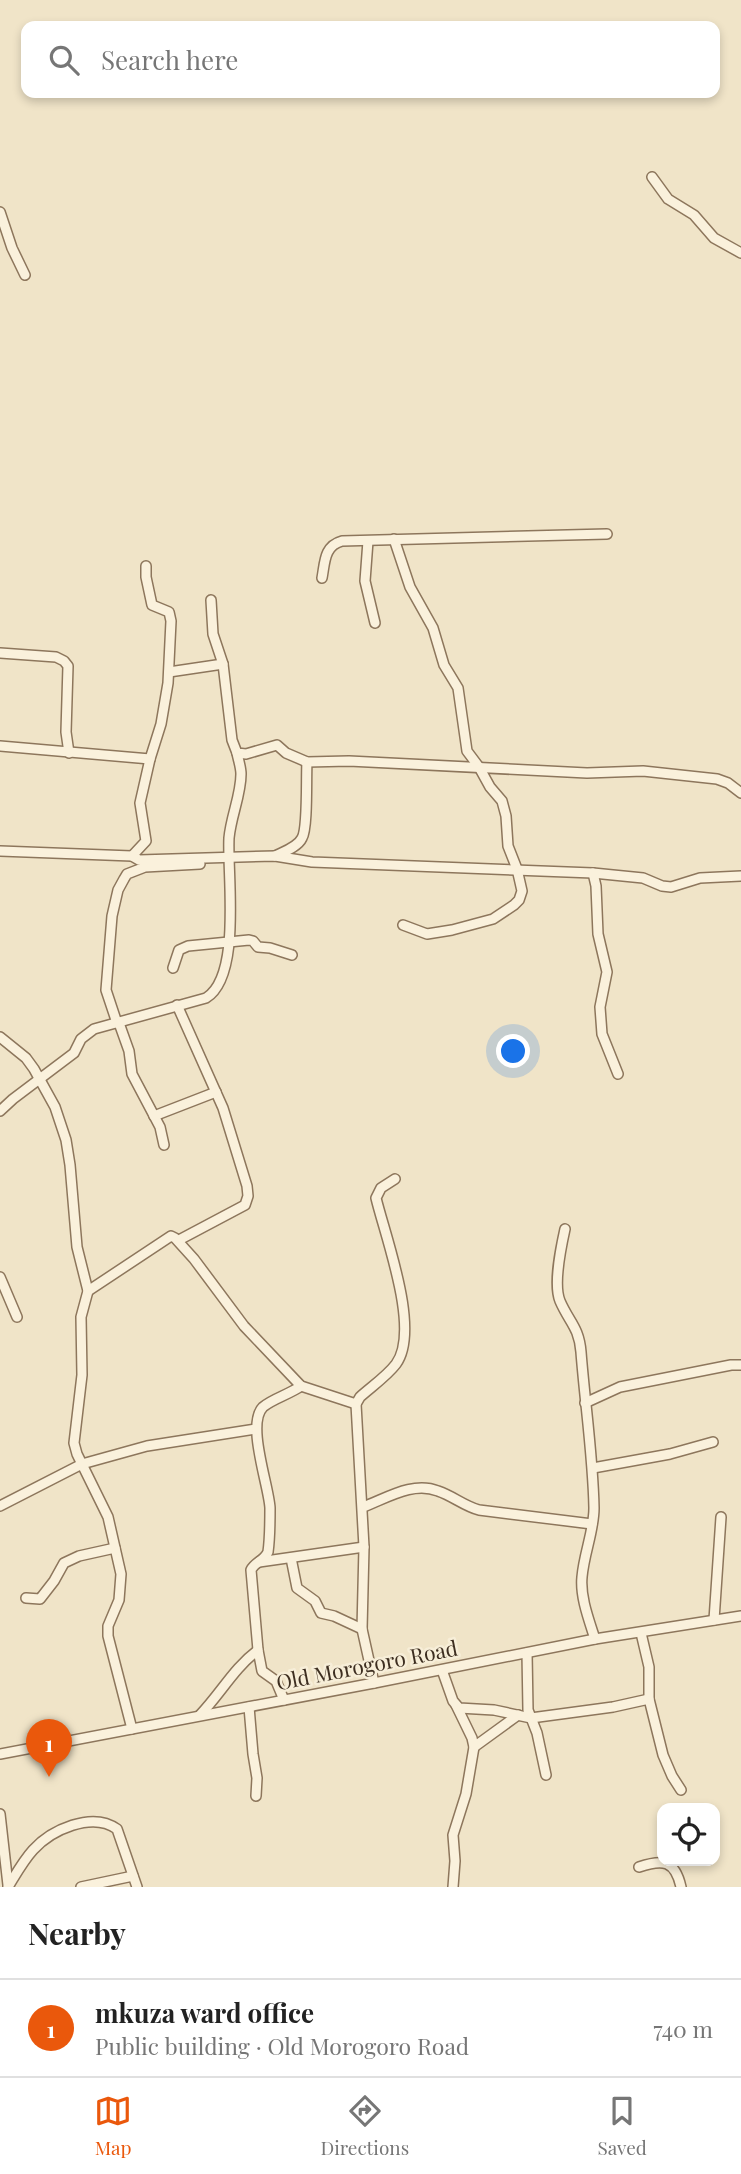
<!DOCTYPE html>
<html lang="en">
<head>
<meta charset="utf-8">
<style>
  :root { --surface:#fff; --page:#f6f6f6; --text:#222; --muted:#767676; --line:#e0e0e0; --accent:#ea580c }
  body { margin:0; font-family:"Playfair Display",serif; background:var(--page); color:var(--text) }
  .controls { position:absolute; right:21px; bottom:21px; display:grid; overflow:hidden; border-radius:14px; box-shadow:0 4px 10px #0003 }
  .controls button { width:63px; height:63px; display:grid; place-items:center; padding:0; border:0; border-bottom:2px solid var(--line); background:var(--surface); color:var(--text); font:35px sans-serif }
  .you { position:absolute; left:514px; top:1052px; width:24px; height:24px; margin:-18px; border:5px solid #fff; border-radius:50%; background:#1a73e8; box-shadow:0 0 0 10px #1a73e833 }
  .badge { display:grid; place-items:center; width:46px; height:46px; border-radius:50%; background:var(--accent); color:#fff; font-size:23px; font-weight:700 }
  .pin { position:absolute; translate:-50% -58px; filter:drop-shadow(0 2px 4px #0008) }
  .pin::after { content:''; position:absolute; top:37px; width:24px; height:21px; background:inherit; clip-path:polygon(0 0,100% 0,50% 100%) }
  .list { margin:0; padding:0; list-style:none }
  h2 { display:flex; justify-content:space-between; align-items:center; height:91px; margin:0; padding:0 28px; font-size:30px }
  h2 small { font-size:23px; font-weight:400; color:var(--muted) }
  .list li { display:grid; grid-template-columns:46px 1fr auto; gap:21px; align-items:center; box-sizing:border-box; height:98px; padding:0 28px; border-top:2px solid var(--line) }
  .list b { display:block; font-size:26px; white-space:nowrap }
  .list p { margin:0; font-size:23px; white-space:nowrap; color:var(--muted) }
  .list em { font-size:23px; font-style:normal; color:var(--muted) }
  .icon { flex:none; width:38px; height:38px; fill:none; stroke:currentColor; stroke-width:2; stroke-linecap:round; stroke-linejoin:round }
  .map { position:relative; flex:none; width:741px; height:1887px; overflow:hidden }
  .search { position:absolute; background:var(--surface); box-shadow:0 4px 10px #0003; left:21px; right:21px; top:21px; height:77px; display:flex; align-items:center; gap:18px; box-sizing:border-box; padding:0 24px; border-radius:14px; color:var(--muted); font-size:26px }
  .sheet { height:189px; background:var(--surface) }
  nav { display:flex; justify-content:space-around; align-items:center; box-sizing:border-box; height:98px; border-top:2px solid var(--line); background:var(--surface); font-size:19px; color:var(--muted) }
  nav a { display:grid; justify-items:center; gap:4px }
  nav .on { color:var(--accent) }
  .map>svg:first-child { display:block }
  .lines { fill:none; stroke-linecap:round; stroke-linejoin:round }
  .minor-casing { stroke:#8d765c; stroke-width:12 }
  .minor { stroke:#faf1dc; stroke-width:9 }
  .labels { text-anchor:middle; stroke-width:5; stroke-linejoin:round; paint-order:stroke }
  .street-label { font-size:21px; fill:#3d2e20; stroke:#f7eed8 }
</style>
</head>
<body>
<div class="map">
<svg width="741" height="1887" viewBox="0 0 741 1887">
  <rect width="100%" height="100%" fill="#f0e4c8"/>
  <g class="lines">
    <defs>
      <g id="minor">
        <polyline points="652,177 668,199 694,215 714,238 741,253"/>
        <polyline points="0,212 12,248 25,275"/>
        <polyline points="394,539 410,587 433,628 444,665 458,688 467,751 479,767 490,787 502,801 506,816 508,846 517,869 522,891 519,900 514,905 493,919 452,930 427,934 403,925"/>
        <polyline points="368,541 365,581 375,623"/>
        <path d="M322 578C325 562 324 546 342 541L607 534"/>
        <polyline points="211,600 213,634 223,664 232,740 237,753 246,754 277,745 286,753 307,762 349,761 587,773 643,771 717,779 728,783 741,793"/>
        <polyline points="0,653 56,657 64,661 68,666 66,732 69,753"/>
        <polyline points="169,672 223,664"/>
        <polyline points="0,746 150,759"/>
        <polyline points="0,851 132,856 139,860 275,856 312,862 593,873 643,878 662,886 671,887 700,878 741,876"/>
        <polyline points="132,856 146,841 140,803 150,759 161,724 168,683 171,621 169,612 152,605 146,577 146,566"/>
        <path d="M275 856C283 852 298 847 302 838 308 828 306 777 307 762"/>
        <polyline points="593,873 596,886 598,934 607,972 600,1007 602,1034 618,1074"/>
        <polyline points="173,968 179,950 188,946 249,940 253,941 258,947 270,948 292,955"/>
        <polyline points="177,1005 223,1108 247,1186 248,1196 245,1205 179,1240"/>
        <polyline points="117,1023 106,990 112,916 118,890 124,879 127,874 145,867 200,864"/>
        <polyline points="119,1023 129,1051 132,1074 160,1127 164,1145"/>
        <polyline points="0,1037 26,1058 34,1069 55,1107 66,1140 70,1165 77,1247 88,1291 81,1317 82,1375 74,1443 77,1454 108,1517 121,1574 119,1600 108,1626 108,1636 132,1729"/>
        <path d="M0 1111 13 1099 74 1053 81 1039 94 1029 206 998C242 976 227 875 229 838 231 816 241 795 241 774 241 767 238 759 237 753"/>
        <polyline points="154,1116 216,1092"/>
        <path d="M565 1229C561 1247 553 1284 560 1301 569 1322 579 1327 581 1352 585 1404 593 1456 594 1508 594 1531 584 1553 582 1577 580 1597 589 1620 595 1639"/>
        <polyline points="0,1277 17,1317"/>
        <polyline points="88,1291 171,1236 175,1238 194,1259 244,1326 301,1386 356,1404"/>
        <polyline points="585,1403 620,1387 731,1365 741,1365"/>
        <polyline points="593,1468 670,1454 713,1442"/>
        <polyline points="0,1506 82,1464 147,1446 256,1429"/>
        <path d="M363 1507C387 1498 413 1481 438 1491 453 1496 464 1506 479 1510L592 1524"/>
        <polyline points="291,1558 297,1588 315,1601 321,1613 334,1616 362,1629"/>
        <polyline points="259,1562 364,1547"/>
        <polyline points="26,1598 40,1599 54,1581 64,1563 79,1556 115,1548"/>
        <polyline points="714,1620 721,1517"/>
        <polyline points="641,1633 649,1667 649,1699 663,1755 672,1776 681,1790"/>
        <polyline points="527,1653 528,1710 537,1733 546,1775"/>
        <polyline points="442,1670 453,1701 459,1708 494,1710 531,1718 613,1707 649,1699"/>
        <path d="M374 1683 362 1629 364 1547 356 1404 360 1397C371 1387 387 1376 396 1364 421 1330 385 1236 376 1198L381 1188 395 1179"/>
        <path d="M284 1700 276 1681 262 1671 258 1650 251 1570C255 1562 264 1561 268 1552 270 1538 270 1522 270 1508 269 1486 246 1424 263 1407 272 1399 290 1394 301 1386"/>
        <polyline points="249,1707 253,1754 257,1778 256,1796"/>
        <path d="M200 1715C221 1693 234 1668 258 1650"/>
        <polyline points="474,1747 518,1715"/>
        <polyline points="0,1754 374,1683 595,1639 741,1616"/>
        <polyline points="0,1814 8,1885"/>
        <path d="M639 1867C663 1859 675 1860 681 1887"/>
        <path d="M8 1887C16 1874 23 1861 33 1850 51 1830 92 1811 117 1829L137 1887"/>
        <polyline points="81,1887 133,1876"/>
        <polyline points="453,1887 455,1861 453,1835 466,1794 474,1747 472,1738 456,1705"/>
      </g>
    </defs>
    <use href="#minor" class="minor-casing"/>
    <use href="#minor" class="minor"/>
  </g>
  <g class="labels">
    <g class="street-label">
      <text transform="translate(367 1666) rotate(-11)" y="7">Old Morogoro Road</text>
    </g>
  </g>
</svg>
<div class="controls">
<button><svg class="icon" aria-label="locate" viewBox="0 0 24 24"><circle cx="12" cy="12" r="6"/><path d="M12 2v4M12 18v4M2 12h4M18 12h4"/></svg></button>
</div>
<div class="you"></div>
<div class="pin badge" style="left:49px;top:1777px">1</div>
<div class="search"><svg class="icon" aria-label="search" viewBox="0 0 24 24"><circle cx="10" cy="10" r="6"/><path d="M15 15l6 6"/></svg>Search here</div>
</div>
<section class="sheet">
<h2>Nearby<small></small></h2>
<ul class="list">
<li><span class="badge">1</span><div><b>mkuza ward office</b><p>Public building · Old Morogoro Road</p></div><em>740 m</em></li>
</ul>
</section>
<nav>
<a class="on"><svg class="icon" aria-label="map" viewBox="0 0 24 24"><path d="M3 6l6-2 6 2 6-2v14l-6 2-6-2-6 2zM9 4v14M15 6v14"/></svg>Map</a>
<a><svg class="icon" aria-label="directions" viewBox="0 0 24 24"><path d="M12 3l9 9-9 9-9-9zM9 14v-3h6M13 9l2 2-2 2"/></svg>Directions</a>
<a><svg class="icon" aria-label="saved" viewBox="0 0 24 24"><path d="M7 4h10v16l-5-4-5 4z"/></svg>Saved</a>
</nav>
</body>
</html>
